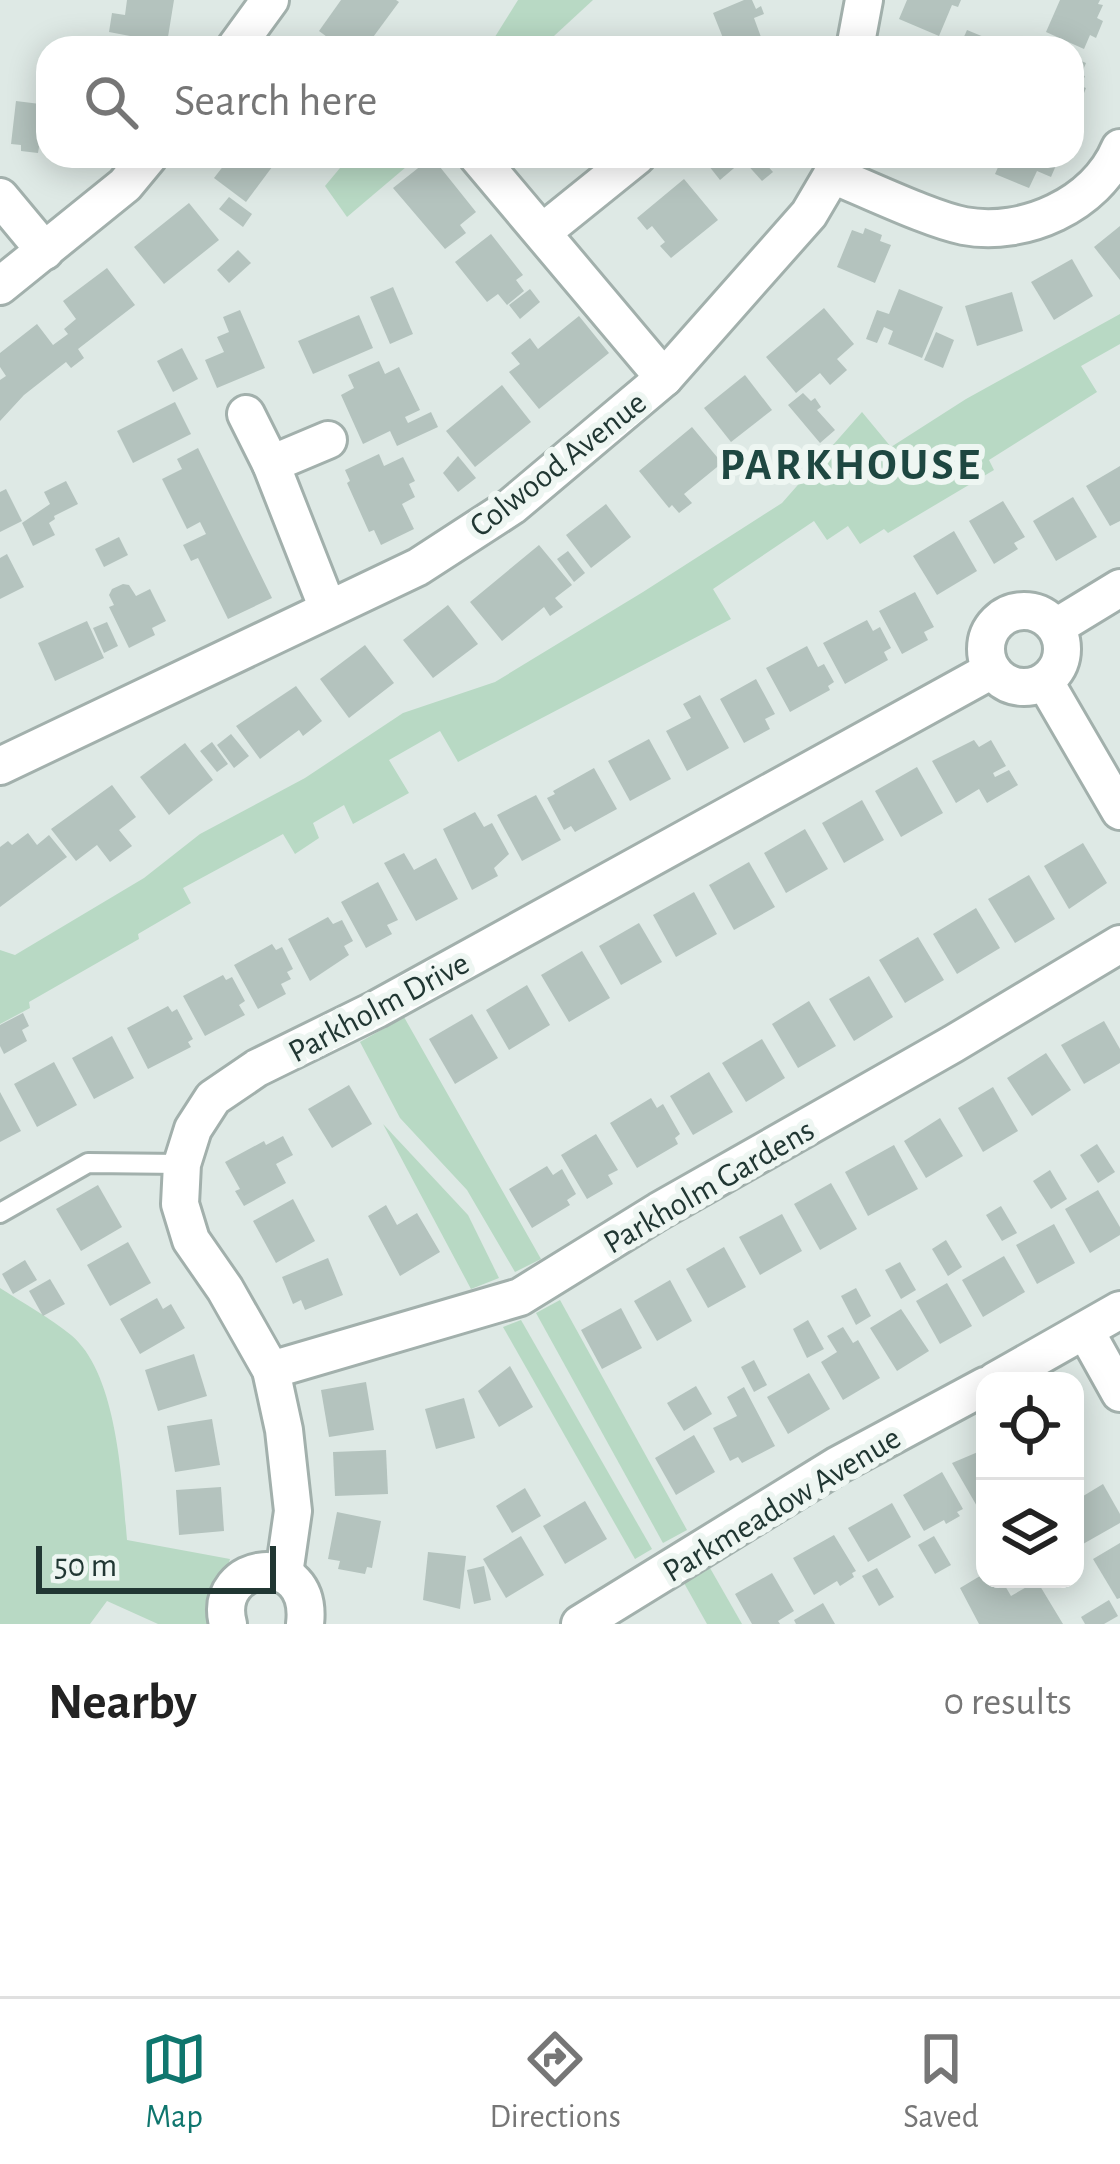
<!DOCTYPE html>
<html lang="en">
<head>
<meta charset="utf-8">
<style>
  :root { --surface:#fff; --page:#f6f6f6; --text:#222; --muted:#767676; --line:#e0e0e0; --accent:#0f766e }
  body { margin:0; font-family:"Alegreya Sans",sans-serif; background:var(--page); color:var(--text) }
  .controls { position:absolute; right:36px; bottom:36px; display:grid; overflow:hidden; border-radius:24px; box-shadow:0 6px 30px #0003 }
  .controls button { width:108px; height:108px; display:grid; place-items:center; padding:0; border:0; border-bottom:3px solid var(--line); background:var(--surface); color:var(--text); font:60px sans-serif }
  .scale { position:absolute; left:36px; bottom:30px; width:240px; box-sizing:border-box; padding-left:12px; border:6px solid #213733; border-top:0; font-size:33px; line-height:42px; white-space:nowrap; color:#213733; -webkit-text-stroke:9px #eef6f2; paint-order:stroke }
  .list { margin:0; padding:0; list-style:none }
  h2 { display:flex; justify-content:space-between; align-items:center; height:156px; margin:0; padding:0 48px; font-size:51px }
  h2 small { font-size:39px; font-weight:400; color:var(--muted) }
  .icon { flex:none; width:66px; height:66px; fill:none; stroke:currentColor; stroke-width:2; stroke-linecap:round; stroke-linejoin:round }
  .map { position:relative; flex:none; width:1120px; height:1624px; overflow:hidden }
  .search { position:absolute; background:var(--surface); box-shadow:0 6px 30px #0003; left:36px; right:36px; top:36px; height:132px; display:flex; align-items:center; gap:30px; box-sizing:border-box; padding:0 42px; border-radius:36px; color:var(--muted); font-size:45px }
  .sheet { height:372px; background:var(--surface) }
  nav { display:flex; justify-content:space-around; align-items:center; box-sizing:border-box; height:168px; border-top:3px solid var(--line); background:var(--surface); font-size:33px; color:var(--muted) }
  nav a { display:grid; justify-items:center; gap:6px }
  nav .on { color:var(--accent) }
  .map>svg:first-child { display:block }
  .green { fill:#b8d9c4 }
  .building { fill:#b4c3be }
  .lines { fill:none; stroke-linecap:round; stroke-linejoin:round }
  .lane-casing { stroke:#a2b0ac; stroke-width:24 }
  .street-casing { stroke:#a2b0ac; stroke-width:42 }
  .lane { stroke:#fff; stroke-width:18 }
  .street { stroke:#fff; stroke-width:36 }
  .labels { text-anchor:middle; stroke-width:12; stroke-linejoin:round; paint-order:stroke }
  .street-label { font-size:33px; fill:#213733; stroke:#eef6f2 }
  .district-label { font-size:45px; font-weight:bold; letter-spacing:3px; fill:#1e4741; stroke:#eef6f2 }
</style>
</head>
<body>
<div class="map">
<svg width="1120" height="1624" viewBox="0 0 1120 1624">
  <rect width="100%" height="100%" fill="#dee9e5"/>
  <g class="green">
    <polygon points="518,0 593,0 541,48 488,48"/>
    <polygon points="350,156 419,156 347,217 325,186"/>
    <polygon points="1120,314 1120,344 1081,366 1097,392 989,460 994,470 888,533 884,529 860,544 848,526 827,540 814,521 713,589 731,619 458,762 440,731 389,760 409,793 353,824 344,805 313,823 319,838 295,854 283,834 183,888 191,903 138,934 139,939 29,1002 30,1008 0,1024 0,950 15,955 144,878 200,834 305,778 403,713 495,682 643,592 782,503 862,412 891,447 966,399"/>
    <polygon points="404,1017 541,1259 515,1272 467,1190 400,1118 360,1042"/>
    <polygon points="383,1124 468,1215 499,1278 471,1289"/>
    <path d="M0 1288C23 1303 49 1317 71 1335 118 1374 122 1484 127 1540L230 1559 210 1624H158L107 1601 90 1624H0Z"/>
    <polygon points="560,1300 687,1530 663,1543 536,1313"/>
    <polygon points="521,1320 652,1549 635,1559 503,1327"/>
    <polygon points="710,1568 742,1624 707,1624 684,1583"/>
  </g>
  <g class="building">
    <polygon points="127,0 174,0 167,43 109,32 112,13 125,15"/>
    <polygon points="341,0 396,0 399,2 365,48 342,48 319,31"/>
    <polygon points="744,0 752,0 756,9 761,6 764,14 754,18 765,48 727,48 713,13"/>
    <polygon points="907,0 961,0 958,7 952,5 939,36 899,19"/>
    <polygon points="1060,0 1100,0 1098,4 1103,5 1097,18 1103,21 1096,38 1090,35 1084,49 1046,32"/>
    <polygon points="967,30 996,42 993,48 959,48"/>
    <polygon points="1072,57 1086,63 1081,75 1085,76 1081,86 1086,88 1079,106 1072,103"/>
    <polygon points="16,101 48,105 48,149 39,147 38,153 21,151 21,145 11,144"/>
    <polygon points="231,156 278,159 246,202 214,178"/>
    <polygon points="711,156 734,156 740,163 720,180 705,161"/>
    <polygon points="749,156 759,156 773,172 762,181 744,161"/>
    <polygon points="1003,156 1015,159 1060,156 1051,177 1037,171 1029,188 995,174"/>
    <polygon points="432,157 476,212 460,225 466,233 445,249 393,188"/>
    <polygon points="684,179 718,220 671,258 660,246 665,242 652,226 647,230 637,218"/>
    <polygon points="229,197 252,214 243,227 219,209"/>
    <polygon points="189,203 219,240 164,284 134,247"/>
    <polygon points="1120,226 1120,280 1094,247"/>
    <polygon points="865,228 882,235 880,241 891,245 875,283 837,267 852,230 863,234"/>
    <polygon points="491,234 523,275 516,280 524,291 507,305 498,294 487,302 455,262"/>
    <polygon points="238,250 251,263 229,283 217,270"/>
    <polygon points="1072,259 1093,296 1054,320 1031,282"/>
    <polygon points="107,268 135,305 78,349 84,358 71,368 66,362 24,395 0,421 0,380 6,376 0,367 0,353 37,324 53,345 68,334 64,329 76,319 63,301"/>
    <polygon points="393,287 413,334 390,344 370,297"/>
    <polygon points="530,289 540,302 520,319 509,305"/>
    <polygon points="899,289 943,307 922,358 888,344 893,331 884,327 877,343 866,339 877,310 889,314"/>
    <polygon points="1012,292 1023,331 977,346 965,306"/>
    <polygon points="824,308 854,344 837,359 847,370 830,385 820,373 796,393 766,357"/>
    <polygon points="240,310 265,368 217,388 205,360 224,352 217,337 229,332 223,317"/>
    <polygon points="359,315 373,348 313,374 298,341"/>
    <polygon points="579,316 609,353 539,409 509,372 520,364 511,353 530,338 538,349"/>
    <polygon points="936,332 954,340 943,368 924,360"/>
    <polygon points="182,348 198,379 173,392 157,361"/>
    <polygon points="379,361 385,374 399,367 420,410 405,417 408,423 431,412 438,427 397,446 390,431 363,444 341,395 354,388 348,375"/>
    <polygon points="745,375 772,410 731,442 704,408"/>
    <polygon points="502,385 531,422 475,467 446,431"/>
    <polygon points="803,393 811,401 815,398 821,407 817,410 835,430 820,443 788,405"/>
    <polygon points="175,402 191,434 133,463 117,431"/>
    <polygon points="692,427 722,463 684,494 692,503 679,513 672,505 669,508 639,471"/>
    <polygon points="198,448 272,598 228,619 198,558 191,561 183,545 206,534 200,522 187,529 162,479 182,469 177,459"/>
    <polygon points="379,454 384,466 403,457 415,481 409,484 415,497 402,504 414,529 381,545 374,530 369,532 347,483 350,481 345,470"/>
    <polygon points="458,456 476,478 458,492 443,473"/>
    <polygon points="1120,466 1120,521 1110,526 1086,486"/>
    <polygon points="66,481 78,504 54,516 55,519 49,523 55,535 33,546 22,523 50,504 44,492"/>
    <polygon points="6,489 22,521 0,532 0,492"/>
    <polygon points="1073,497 1097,537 1056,561 1033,521"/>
    <polygon points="1003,501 1025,537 1014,543 1018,549 994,564 969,521"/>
    <polygon points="606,504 631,537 591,568 566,535"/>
    <polygon points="954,531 977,571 937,595 913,556"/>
    <polygon points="119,537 128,555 104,567 95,549"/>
    <polygon points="539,545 572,585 555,598 563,607 550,616 544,607 502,641 470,602"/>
    <polygon points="568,551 585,573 574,582 557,559"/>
    <polygon points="7,554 24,587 0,599 0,558"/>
    <polygon points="123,584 129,585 136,596 150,589 166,621 152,628 155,635 129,648 109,607 114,605 109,595 112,589"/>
    <polygon points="915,592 934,627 924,632 928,640 902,654 879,611"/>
    <polygon points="448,605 478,644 433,678 403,640"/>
    <polygon points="867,620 873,631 880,627 891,648 884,652 888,660 845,684 823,643"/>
    <polygon points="87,621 104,658 55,681 38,643"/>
    <polygon points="107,622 118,646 104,653 93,628"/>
    <polygon points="365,645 394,683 349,718 320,679"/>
    <polygon points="807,646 818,667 824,664 834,682 828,686 830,690 790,712 766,668"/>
    <polygon points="756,679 775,714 765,719 770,729 744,743 720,699"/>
    <polygon points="296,686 322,721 303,736 299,730 260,759 236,726"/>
    <polygon points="700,695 729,748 687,771 666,731 691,718 683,704"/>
    <polygon points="231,734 249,756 234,768 217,745"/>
    <polygon points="649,739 671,779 630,801 608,761"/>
    <polygon points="974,740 979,747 991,740 1006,766 993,773 995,777 1009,770 1018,785 987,803 979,789 956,803 932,761"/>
    <polygon points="212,742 228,764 217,772 200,751"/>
    <polygon points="185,743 213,780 169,815 140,777"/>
    <polygon points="917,767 943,813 901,837 875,791"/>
    <polygon points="594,768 617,809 575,832 571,826 564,830 547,798 555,794 553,791"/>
    <polygon points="112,785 136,817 119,830 132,846 110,862 97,845 76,861 51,829"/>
    <polygon points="536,795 561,840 522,861 497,815"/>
    <polygon points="862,800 884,840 844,863 822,823"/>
    <polygon points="475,812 484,827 492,823 509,854 494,868 498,876 472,890 443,829"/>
    <polygon points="805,829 828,869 786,893 764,853"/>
    <polygon points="28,833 37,845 49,835 67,857 0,907 0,847 8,841 12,845"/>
    <polygon points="1083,843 1107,883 1069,909 1044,866"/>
    <polygon points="404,853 414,870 436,858 458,899 416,921 384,863"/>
    <polygon points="749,862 775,907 734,930 709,885"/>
    <polygon points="1029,875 1055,919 1015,943 988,899"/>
    <polygon points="378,882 398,920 387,925 392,934 366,948 341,902"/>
    <polygon points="694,892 717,934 676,957 653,915"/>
    <polygon points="976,908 1000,948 957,974 933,934"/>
    <polygon points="328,917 333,924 342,920 353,941 344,946 349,955 310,981 288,939"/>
    <polygon points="639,923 662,962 621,985 599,946"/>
    <polygon points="918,937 944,980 905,1003 879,960"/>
    <polygon points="272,944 276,950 282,947 293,969 287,972 291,979 281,984 286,994 258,1009 234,965"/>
    <polygon points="582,951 610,998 569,1022 541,975"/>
    <polygon points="223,975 226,980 232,977 245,1001 239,1005 245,1015 205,1036 183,996"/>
    <polygon points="869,976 893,1017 854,1041 829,999"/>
    <polygon points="527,985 550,1025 509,1050 486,1010"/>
    <polygon points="809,1001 836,1046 798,1068 772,1024"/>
    <polygon points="168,1006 172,1012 177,1009 193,1039 188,1042 191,1047 148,1069 127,1028"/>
    <polygon points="23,1013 29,1026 22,1030 27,1041 4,1054 0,1046 0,1025"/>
    <polygon points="472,1014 498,1058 455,1084 429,1039"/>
    <polygon points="1104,1021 1120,1049 1120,1063 1084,1084 1061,1045"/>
    <polygon points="112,1036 134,1078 94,1099 72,1058"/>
    <polygon points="762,1039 785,1078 746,1102 722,1063"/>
    <polygon points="1046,1053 1071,1090 1032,1116 1007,1078"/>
    <polygon points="54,1062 77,1105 37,1127 14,1084"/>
    <polygon points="709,1072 733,1112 693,1135 670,1096"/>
    <polygon points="349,1085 372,1124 332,1148 308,1109"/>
    <polygon points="993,1087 1018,1131 983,1152 958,1108"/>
    <polygon points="0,1092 21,1131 0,1142"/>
    <polygon points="651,1098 657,1108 663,1104 680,1134 675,1138 678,1144 637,1168 610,1123"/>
    <polygon points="940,1118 963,1156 926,1178 904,1141"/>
    <polygon points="596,1134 618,1170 608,1175 613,1184 587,1199 561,1155"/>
    <polygon points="283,1136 293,1155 276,1164 286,1183 244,1206 235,1191 240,1189 225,1162 264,1141 266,1145"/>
    <polygon points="1097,1144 1115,1172 1098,1183 1080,1155"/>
    <polygon points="894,1145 918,1189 868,1216 845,1172"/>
    <polygon points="547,1166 553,1175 562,1169 576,1194 567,1200 570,1205 532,1228 509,1189"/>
    <polygon points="1050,1170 1067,1199 1051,1209 1033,1181"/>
    <polygon points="831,1183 857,1229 820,1250 794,1204"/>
    <polygon points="98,1185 122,1227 81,1251 56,1209"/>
    <polygon points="1098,1190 1120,1227 1120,1235 1090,1253 1065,1209"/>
    <polygon points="293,1199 315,1241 276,1263 253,1221"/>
    <polygon points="386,1205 397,1225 417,1213 440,1252 400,1276 368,1216"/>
    <polygon points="1001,1206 1017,1233 1002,1241 986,1215"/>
    <polygon points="782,1214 802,1251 760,1275 739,1237"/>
    <polygon points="1054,1224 1075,1263 1037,1284 1016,1245"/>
    <polygon points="946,1240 962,1267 948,1276 932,1249"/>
    <polygon points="128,1242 151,1283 110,1306 87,1265"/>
    <polygon points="724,1247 746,1287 708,1308 686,1269"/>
    <polygon points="1004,1256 1025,1292 983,1317 962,1280"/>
    <polygon points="328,1258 343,1295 305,1310 301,1300 293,1304 282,1277"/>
    <polygon points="25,1260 37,1280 13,1294 2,1274"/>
    <polygon points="900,1262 916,1290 901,1299 885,1270"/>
    <polygon points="50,1279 65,1304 43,1316 29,1291"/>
    <polygon points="670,1280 692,1321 657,1341 634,1301"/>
    <polygon points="947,1283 972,1326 940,1344 916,1301"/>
    <polygon points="856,1288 871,1316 856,1325 841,1296"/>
    <polygon points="157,1298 163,1309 171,1304 185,1328 140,1354 120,1319"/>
    <polygon points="621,1308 642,1348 602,1369 581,1330"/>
    <polygon points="901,1309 929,1351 897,1371 870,1328"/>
    <polygon points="808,1320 824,1349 807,1358 793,1329"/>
    <polygon points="843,1327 853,1343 858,1340 880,1378 843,1400 821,1362 837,1352 827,1336"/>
    <polygon points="194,1354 207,1396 158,1411 145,1370"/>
    <polygon points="754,1360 767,1385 754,1392 741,1367"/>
    <polygon points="510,1366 533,1407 499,1427 478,1391"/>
    <polygon points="809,1373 830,1409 788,1434 767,1397"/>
    <polygon points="366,1382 374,1430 329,1437 321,1390"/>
    <polygon points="696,1386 712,1414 684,1431 667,1403"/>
    <polygon points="744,1387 775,1446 742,1463 738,1457 730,1461 713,1428 737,1416 727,1397"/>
    <polygon points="464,1398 475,1438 436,1449 425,1409"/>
    <polygon points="212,1419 220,1465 175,1472 167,1426"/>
    <polygon points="694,1435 715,1472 676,1495 655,1458"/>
    <polygon points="985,1449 985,1504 978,1508 952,1463"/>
    <polygon points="386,1450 388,1494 335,1496 333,1452"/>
    <polygon points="942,1472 963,1509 957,1512 960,1516 946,1524 944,1520 924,1531 903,1495"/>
    <polygon points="1103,1484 1120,1514 1120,1523 1083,1544 1075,1531 1075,1501"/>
    <polygon points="221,1487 224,1531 179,1535 176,1490"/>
    <polygon points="525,1488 541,1516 512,1533 496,1506"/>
    <polygon points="585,1501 607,1539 565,1564 543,1526"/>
    <polygon points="892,1503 911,1537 868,1562 848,1528"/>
    <polygon points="337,1512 381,1521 372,1568 367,1567 365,1574 338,1569 340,1561 328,1559"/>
    <polygon points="834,1535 856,1571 852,1573 854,1577 840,1586 837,1581 814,1595 793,1558"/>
    <polygon points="521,1536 544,1575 506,1598 483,1559"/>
    <polygon points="934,1536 951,1565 935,1574 918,1545"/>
    <polygon points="1120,1543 1120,1598 1117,1599 1093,1559"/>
    <polygon points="428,1552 466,1556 460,1609 423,1600"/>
    <polygon points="484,1566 491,1600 474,1604 467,1570"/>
    <polygon points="877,1568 894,1597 879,1606 862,1576"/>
    <polygon points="772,1573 794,1611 778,1621 780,1624 752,1624 735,1594"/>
    <polygon points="985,1573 985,1579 1001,1579 1011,1596 1037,1581 1063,1624 979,1624 960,1588"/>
    <polygon points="1109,1600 1118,1616 1104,1624 1085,1624 1081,1617"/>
    <polygon points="823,1603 835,1624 796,1624 794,1620"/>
  </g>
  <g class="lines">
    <defs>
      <polyline id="lane" points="0,1213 88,1163 182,1164"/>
      <g id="street">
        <polyline points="235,48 270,0"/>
        <polyline points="855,48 864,0"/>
        <polyline points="477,156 664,378"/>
        <path d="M832 175C868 189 929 219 964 226 1024 237 1096 205 1120 148"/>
        <polyline points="0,197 45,251"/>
        <polyline points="544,231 637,156"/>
        <polyline points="0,286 125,185 149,156"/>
        <polyline points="246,414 271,464 328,609"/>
        <polyline points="271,464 328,440"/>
        <circle cx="1024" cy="649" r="38"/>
        <polyline points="1056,627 1120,588"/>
        <polyline points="1045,682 1120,811"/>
        <polyline points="0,766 418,567 512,506 664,378 809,214 832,175 835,156"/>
        <polyline points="1086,1332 1120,1393"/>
        <polyline points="271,1370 520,1297 659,1211 953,1044 1120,944"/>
        <polyline points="995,1381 1120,1310"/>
        <polyline points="284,1574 293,1511 284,1430 271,1370 225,1289 191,1240 180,1204 182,1164 193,1129 213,1098 257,1068 377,1009 992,670"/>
        <path d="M228 1624C211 1560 314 1547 305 1624"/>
        <polyline points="580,1624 838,1465 985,1386"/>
      </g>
    </defs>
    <use href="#lane" class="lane-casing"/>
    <use href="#street" class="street-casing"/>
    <use href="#lane" class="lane"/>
    <use href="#street" class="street"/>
  </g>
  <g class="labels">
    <g class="street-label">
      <text transform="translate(557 463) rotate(-38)" y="12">Colwood Avenue</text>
      <text transform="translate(378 1006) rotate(-28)" y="12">Parkholm Drive</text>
      <text transform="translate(708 1185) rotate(-30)" y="12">Parkholm Gardens</text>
      <text transform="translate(781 1503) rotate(-31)" y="12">Parkmeadow Avenue</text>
    </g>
    <g class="district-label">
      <text x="851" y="479">PARKHOUSE</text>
    </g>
  </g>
</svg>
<div class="controls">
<button><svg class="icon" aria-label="locate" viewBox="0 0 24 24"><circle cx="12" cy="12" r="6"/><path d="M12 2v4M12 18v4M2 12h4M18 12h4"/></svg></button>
<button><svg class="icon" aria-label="layers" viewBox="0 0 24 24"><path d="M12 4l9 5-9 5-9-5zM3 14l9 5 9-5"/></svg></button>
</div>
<div class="scale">50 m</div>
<div class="search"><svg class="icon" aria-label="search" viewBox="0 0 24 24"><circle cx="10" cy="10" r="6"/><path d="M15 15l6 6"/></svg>Search here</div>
</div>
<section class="sheet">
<h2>Nearby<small>0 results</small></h2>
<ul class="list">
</ul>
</section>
<nav>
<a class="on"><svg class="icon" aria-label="map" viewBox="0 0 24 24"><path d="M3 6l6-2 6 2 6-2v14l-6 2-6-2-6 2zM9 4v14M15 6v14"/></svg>Map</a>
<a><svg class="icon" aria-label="directions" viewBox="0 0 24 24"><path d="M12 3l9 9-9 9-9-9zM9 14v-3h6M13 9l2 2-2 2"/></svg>Directions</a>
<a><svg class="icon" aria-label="saved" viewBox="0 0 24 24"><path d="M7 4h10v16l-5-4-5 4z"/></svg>Saved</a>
</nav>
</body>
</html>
